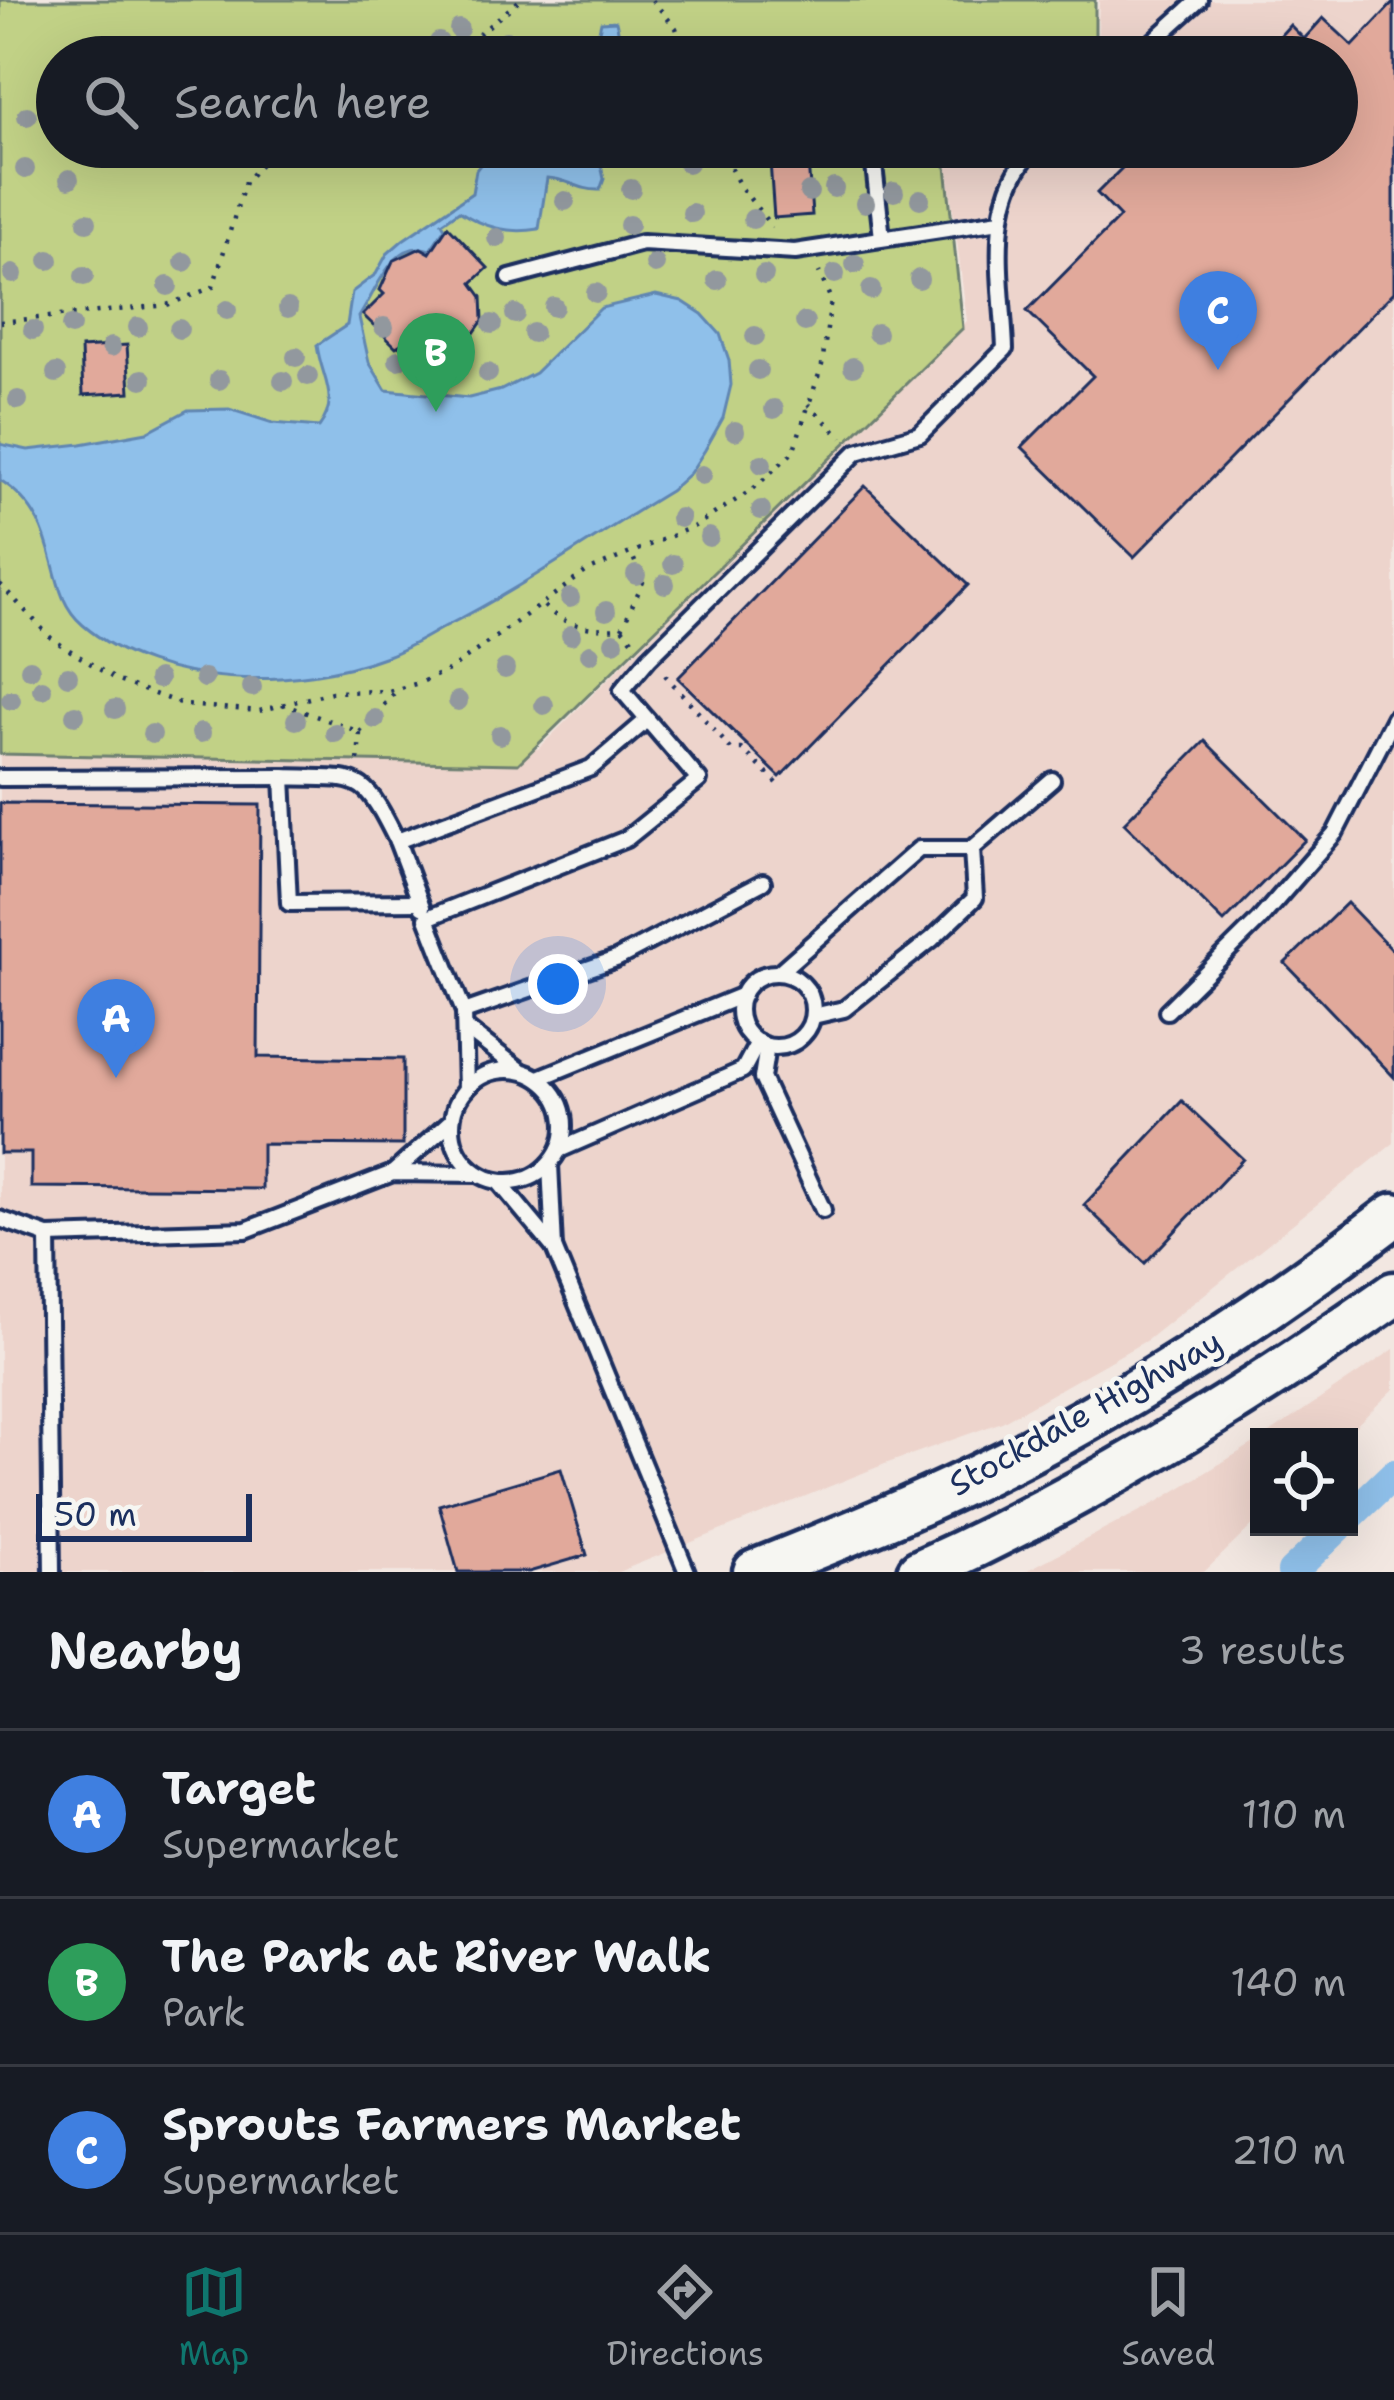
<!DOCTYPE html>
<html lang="en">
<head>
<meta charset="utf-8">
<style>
  :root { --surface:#171b24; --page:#20242c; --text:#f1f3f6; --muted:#9ea1a6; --line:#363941; --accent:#0f766e }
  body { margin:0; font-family:"Shantell Sans",sans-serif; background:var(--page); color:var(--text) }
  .controls { position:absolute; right:36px; bottom:36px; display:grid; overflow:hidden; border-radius:0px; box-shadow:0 12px 48px #0002 }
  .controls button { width:108px; height:108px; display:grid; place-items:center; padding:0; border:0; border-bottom:3px solid var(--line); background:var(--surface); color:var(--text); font:60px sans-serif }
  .scale { position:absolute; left:36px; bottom:30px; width:216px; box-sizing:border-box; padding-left:12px; border:6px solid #1b2f5e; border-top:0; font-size:33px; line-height:42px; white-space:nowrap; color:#1b2f5e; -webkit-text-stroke:9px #f6f6f2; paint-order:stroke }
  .you { position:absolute; left:558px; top:984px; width:42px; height:42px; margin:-30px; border:9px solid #fff; border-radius:50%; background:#1a73e8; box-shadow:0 0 0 18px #1a73e833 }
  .badge { display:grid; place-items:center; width:78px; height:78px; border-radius:50%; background:var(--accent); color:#fff; font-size:39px; font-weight:700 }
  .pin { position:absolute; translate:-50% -99px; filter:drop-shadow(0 3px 6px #0008) }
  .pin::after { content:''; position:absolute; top:63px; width:42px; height:36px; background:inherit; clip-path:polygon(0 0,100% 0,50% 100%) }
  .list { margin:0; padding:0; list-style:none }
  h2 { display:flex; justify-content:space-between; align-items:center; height:156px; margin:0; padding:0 48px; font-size:51px }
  h2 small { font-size:39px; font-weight:400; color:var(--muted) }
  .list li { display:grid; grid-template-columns:78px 1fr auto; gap:36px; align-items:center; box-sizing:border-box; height:168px; padding:0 48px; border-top:3px solid var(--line) }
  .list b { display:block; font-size:45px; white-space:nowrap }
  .list p { margin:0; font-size:39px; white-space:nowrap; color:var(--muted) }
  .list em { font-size:39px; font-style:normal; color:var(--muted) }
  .icon { flex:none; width:66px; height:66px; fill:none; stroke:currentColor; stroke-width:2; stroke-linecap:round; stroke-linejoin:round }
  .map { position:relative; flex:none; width:1394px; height:1572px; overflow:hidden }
  .search { position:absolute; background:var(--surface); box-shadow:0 12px 48px #0002; left:36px; right:36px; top:36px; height:132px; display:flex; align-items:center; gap:30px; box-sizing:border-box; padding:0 42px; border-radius:66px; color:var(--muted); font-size:45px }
  .sheet { height:660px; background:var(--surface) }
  nav { display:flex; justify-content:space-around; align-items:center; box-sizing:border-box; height:168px; border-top:3px solid var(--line); background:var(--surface); font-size:33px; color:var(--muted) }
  nav a { display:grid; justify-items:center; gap:6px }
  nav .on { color:var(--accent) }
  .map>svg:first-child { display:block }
  .built { fill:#edd4cc }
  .green { fill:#c1d186; stroke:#6e8072; stroke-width:3 }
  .water { fill:#8fc0ea; stroke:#6186b2; stroke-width:3 }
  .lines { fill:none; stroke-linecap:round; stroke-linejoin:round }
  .canal { stroke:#8fc0ea; stroke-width:30 }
  .building { fill:#e1a99b; stroke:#1b2f5e; stroke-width:3 }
  .lane-casing { stroke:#1b2f5e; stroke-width:22 }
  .primary-casing { stroke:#1b2f5e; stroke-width:51 }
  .path { stroke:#1b2f5e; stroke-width:4.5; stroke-dasharray:3 9; stroke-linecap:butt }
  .lane { stroke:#f6f6f2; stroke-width:14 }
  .primary { stroke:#f6f6f2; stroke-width:42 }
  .tree { fill:#92989e }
  .labels { text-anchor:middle; stroke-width:10; stroke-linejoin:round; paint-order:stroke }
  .street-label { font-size:33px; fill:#1b2f5e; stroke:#f6f6f2 }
</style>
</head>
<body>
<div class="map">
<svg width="1394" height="1572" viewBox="0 0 1394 1572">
  <rect width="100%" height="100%" fill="#f2e7e1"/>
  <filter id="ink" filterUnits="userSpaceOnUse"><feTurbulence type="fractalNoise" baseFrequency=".00833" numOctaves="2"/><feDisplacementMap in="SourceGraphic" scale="24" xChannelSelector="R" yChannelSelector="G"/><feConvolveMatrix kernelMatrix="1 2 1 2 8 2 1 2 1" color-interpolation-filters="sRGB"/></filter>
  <g filter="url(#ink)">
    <g class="built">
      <polygon points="1099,0 1394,0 1394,1143 1147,1340 1002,1422 885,1464 618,1572 0,1572 0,747 538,749 967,321 945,147 1337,147 1337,57 1097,57"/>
      <polygon points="1394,1349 1394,1389 1344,1437 1264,1437"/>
      <polygon points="1259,1440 1259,1519 1204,1572 1024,1572 1159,1501"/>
    </g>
    <polygon class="green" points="0,0 1095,0 1095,57 57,57 57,147 944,147 963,328 518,764 0,754"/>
    <g class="water">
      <path d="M616 21 620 39 612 50 580 57H533C551 40 574 37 598 35L601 22Z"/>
      <path d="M509 147 525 155 543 147H596L588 159 601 165 604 179 600 190C579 191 567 178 547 178L539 229C509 234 485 228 459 211L442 223 445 228 430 250C393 237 376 292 359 317L369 362 386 390 469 398 501 390 535 373 601 308 656 295 682 301 702 314 720 334 729 360 731 385 723 418 705 450 690 473 670 491C595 536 522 588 444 627 426 637 407 649 387 656 297 690 159 690 83 625 40 589 67 523 0 480V444L28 450 81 444 147 432 188 410 229 409 273 423 319 427C341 398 321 378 317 345L347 325 352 292 376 274 387 254 403 240 472 193 476 170 492 149Z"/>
    </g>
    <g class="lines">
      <g class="canal">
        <polyline points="1349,1517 1394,1474"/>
        <polyline points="1292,1572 1339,1527"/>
      </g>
    </g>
    <g class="building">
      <polygon points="1394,2 1394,292 1134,557 1022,447 1093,376 1027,311 1120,217 1097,193 1122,168 1109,147 1337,147 1337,57 1261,57 1290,25 1304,39 1323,18 1353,46"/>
      <polygon points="769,147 807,147 812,215 774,218"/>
      <polygon points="448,226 488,268 472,283 482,297 483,320 467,343 444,345 418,334 396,347 363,315 384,294 380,290 393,261 421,248 430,253"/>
      <polygon points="127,345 130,392 83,395 81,348"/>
      <polygon points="865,486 968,585 780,777 678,678"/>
      <polygon points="1205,741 1305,840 1224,922 1124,823"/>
      <polygon points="0,803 260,805 258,1057 403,1059 403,1145 262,1144 262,1189 31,1187 31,1153 0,1153"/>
      <polygon points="1347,903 1394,952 1394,1077 1285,963"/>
      <polygon points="1182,1101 1243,1159 1145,1263 1084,1205"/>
      <polygon points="561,1469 587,1555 529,1572 458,1572 439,1505"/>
    </g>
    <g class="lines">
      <defs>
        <g id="lane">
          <polyline points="1136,57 1199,0"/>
          <polyline points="872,147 882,238"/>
          <polyline points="510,278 642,243 795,252 1000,221"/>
          <polyline points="0,778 283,777"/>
          <path d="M397 841C361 768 360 780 283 777L289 903 420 902"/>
          <polyline points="422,907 397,841 591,768 647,720"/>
          <polyline points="778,973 919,849 972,849 1052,780"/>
          <circle cx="776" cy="1010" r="37"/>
          <polyline points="1167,1011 1259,920 1335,833 1394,718"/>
          <polyline points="464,1012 616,959 763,882"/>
          <polyline points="813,1016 844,1009 932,939 975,898 972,849"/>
          <polyline points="467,1029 520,1070"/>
          <polyline points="767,1046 762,1078 823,1210"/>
          <circle cx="508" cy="1126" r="56"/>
          <polyline points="539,1078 743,995"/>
          <path d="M466 1089 464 1012 427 918 626 839 699 780 622 690 649 658 857 452 920 434 1005 349C1003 285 983 195 1036 147"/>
          <polyline points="559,1150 743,1070 758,1042"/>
          <polyline points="550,1164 554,1248"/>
          <polyline points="393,1173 452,1120"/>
          <polyline points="499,1182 554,1248 687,1572"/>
          <polyline points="0,1219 48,1236 52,1572"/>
          <polyline points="48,1236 246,1230 393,1173 477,1174"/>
        </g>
        <g id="primary">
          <path d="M755 1572C829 1542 903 1513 975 1478 1122 1407 1264 1314 1394 1215"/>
          <path d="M919 1572C1087 1496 1244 1400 1394 1294"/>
        </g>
      </defs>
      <use href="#lane" class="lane-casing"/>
      <use href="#primary" class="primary-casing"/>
      <g class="path">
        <polyline points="652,0 676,28 687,57"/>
        <polyline points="451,57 520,0"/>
        <polyline points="719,147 740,186 772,227"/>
        <polyline points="0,322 167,305 213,287 245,182 276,147"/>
        <polyline points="808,404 842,438"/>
        <polyline points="0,584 52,639 118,681 185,705 259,711 332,692 389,691 419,683 451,669 587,571 695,526 752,490 793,452 822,365 831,300 819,272"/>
        <path d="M544 606C565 627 592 630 622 628L637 645"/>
        <polyline points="622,628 643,582 631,552"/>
        <polyline points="665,675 731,749 742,749 777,783"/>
        <polyline points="282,704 360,732 358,763"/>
        <polyline points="360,732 396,691"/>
      </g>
      <use href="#lane" class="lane"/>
      <use href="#primary" class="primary"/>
    </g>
    <g class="tree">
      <circle cx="459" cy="29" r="10"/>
      <circle cx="506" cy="41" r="10"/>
      <circle cx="439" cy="42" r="10"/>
      <circle cx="27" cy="116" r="10"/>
      <circle cx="688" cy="163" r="10"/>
      <circle cx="25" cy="169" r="10"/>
      <circle cx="69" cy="179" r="10"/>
      <circle cx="834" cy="188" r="10"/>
      <circle cx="631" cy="189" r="10"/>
      <circle cx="809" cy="192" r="10"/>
      <circle cx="894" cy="192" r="10"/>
      <circle cx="920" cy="199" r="10"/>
      <circle cx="565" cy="201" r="10"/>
      <circle cx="865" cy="203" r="10"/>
      <circle cx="692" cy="213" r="10"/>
      <circle cx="753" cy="219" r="10"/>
      <circle cx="87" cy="222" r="10"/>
      <circle cx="629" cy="225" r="10"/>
      <circle cx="497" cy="238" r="10"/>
      <circle cx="49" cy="260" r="10"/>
      <circle cx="184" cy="262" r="10"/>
      <circle cx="655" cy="264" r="10"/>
      <circle cx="855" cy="264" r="10"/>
      <circle cx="13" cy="274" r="10"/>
      <circle cx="835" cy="274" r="10"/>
      <circle cx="764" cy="275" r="10"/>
      <circle cx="84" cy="276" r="10"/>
      <circle cx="919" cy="279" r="10"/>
      <circle cx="717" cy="280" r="10"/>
      <circle cx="168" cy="286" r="10"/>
      <circle cx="871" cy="290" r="10"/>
      <circle cx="596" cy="293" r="10"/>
      <circle cx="554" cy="307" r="10"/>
      <circle cx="288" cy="308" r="10"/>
      <circle cx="227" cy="310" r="10"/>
      <circle cx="515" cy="314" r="10"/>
      <circle cx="805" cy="322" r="10"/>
      <circle cx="492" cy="324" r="10"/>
      <circle cx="71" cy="326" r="10"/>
      <circle cx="138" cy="327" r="10"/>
      <circle cx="384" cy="327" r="10"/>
      <circle cx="179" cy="329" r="10"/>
      <circle cx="33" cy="330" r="10"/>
      <circle cx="533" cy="333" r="10"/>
      <circle cx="877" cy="333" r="10"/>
      <circle cx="755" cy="336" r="10"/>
      <circle cx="111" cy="347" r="10"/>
      <circle cx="296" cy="357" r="10"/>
      <circle cx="398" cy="360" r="10"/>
      <circle cx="853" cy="367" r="10"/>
      <circle cx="758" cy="370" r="10"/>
      <circle cx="56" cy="373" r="10"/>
      <circle cx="488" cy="373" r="10"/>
      <circle cx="446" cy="375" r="10"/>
      <circle cx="308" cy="376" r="10"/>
      <circle cx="142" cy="379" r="10"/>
      <circle cx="219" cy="380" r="10"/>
      <circle cx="283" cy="381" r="10"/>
      <circle cx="18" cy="400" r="10"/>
      <circle cx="774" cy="409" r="10"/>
      <circle cx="735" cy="431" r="10"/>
      <circle cx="762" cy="464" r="10"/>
      <circle cx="702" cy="475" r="10"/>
      <circle cx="761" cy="510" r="10"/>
      <circle cx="680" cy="518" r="10"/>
      <circle cx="709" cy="537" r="10"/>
      <circle cx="673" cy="564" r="10"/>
      <circle cx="636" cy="575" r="10"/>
      <circle cx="665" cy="584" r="10"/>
      <circle cx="570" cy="598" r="10"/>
      <circle cx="606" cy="611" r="10"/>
      <circle cx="571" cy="635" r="10"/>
      <circle cx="614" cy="642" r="10"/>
      <circle cx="590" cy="654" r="10"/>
      <circle cx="30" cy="669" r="10"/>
      <circle cx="505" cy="669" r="10"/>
      <circle cx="68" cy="676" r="10"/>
      <circle cx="204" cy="678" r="10"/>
      <circle cx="158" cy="679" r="10"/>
      <circle cx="252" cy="687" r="10"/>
      <circle cx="42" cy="689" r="10"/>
      <circle cx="11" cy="700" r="10"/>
      <circle cx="458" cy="701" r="10"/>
      <circle cx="544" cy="705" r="10"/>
      <circle cx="115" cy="709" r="10"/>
      <circle cx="75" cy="715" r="10"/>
      <circle cx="375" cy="719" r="10"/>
      <circle cx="296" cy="720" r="10"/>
      <circle cx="201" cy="733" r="10"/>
      <circle cx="335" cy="733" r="10"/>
      <circle cx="152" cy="734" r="10"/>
      <circle cx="500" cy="735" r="10"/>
    </g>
  </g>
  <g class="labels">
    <g class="street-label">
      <text transform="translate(1085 1412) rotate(-29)" y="12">Stockdale Highway</text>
    </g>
  </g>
</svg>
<div class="controls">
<button><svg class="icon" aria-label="locate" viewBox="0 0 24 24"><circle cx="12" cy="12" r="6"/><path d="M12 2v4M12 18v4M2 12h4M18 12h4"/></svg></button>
</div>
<div class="scale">50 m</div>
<div class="you"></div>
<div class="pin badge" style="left:116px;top:1078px;background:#3f7fe0">A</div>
<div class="pin badge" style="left:436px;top:412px;background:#2e9e5b">B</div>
<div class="pin badge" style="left:1218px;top:370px;background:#3f7fe0">C</div>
<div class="search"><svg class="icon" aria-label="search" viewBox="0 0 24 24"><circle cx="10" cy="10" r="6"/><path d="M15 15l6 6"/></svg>Search here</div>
</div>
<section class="sheet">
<h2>Nearby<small>3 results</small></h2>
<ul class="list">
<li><span class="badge" style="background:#3f7fe0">A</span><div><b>Target</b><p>Supermarket</p></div><em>110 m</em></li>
<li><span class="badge" style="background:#2e9e5b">B</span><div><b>The Park at River Walk</b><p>Park</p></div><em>140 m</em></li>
<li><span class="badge" style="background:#3f7fe0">C</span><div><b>Sprouts Farmers Market</b><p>Supermarket</p></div><em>210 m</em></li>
</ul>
</section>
<nav>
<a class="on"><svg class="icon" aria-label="map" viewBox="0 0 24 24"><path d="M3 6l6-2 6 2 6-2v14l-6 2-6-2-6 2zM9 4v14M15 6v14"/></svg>Map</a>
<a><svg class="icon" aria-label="directions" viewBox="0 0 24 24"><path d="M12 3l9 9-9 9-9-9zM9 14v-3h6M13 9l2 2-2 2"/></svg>Directions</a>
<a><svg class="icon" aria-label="saved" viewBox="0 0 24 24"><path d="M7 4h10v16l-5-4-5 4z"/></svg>Saved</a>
</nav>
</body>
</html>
